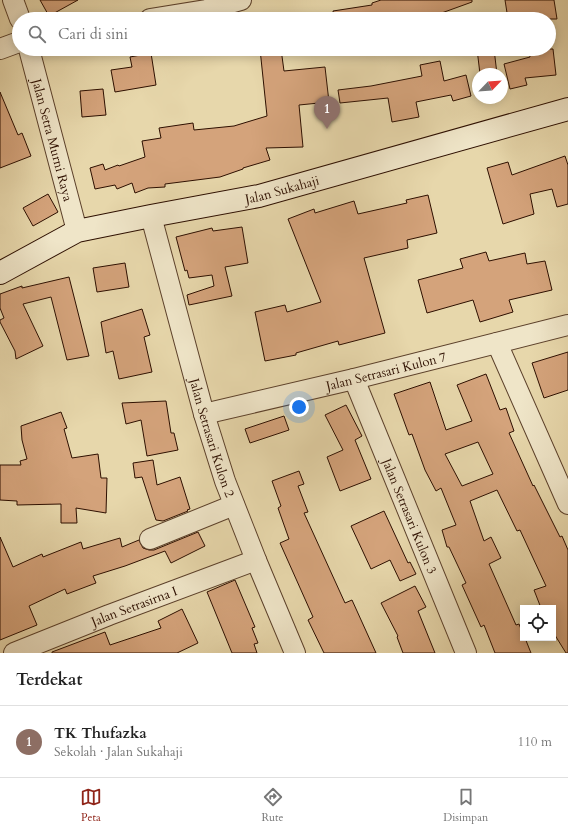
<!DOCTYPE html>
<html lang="id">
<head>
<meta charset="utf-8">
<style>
  :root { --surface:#fff; --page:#f6f6f6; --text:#222; --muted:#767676; --line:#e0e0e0; --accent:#8f2418 }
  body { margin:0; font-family:Cardo,serif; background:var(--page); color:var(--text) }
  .controls { position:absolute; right:12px; bottom:12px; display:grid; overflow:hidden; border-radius:0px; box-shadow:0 2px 10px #0003 }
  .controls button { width:36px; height:36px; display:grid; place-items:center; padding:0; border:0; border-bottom:1px solid var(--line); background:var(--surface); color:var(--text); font:20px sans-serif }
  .compass { position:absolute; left:472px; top:68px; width:36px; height:36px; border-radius:50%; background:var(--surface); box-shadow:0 2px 10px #0003; rotate:65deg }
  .you { position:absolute; left:299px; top:407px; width:14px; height:14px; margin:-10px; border:3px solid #fff; border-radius:50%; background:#1a73e8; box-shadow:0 0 0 6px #1a73e833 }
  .badge { display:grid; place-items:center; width:26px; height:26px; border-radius:50%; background:var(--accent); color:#fff; font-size:13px; font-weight:700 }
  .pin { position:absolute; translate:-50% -33px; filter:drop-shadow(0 1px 2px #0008) }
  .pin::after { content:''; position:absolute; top:21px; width:14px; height:12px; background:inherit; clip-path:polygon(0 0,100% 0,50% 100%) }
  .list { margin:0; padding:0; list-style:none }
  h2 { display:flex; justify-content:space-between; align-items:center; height:52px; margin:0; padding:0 16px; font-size:17px }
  h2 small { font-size:13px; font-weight:400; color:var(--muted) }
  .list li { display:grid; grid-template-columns:26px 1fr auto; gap:12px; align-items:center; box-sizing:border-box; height:72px; padding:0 16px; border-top:1px solid var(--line) }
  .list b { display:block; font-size:15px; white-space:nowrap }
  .list p { margin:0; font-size:13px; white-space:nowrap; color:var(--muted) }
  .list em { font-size:13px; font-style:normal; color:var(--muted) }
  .icon { flex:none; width:22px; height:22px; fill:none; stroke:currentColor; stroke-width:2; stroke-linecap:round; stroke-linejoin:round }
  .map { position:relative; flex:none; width:568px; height:653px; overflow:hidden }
  .search { position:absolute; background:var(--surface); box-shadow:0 2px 10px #0003; left:12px; right:12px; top:12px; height:44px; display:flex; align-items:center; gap:10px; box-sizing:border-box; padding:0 14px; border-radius:22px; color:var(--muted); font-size:15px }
  .sheet { height:124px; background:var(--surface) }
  nav { display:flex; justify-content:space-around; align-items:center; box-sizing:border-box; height:56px; border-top:1px solid var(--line); background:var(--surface); font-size:11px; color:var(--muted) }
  nav a { display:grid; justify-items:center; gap:2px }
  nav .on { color:var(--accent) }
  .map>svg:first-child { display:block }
  .building { fill:#d4a37b; stroke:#2d0f00; fill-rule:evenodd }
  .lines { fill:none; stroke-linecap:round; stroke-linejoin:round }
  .street-casing { stroke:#5c412b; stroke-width:22 }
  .secondary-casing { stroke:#2d0f00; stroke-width:24 }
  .street { stroke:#efe5c8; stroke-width:20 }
  .secondary { stroke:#efe5c8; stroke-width:22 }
  .labels { text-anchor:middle; stroke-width:3.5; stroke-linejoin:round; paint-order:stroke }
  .street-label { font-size:13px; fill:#2d0f00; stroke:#efe5c8 }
</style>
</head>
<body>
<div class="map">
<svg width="568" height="653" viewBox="0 0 568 653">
  <rect width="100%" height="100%" fill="#e7d7ab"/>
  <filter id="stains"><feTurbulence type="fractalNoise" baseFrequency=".005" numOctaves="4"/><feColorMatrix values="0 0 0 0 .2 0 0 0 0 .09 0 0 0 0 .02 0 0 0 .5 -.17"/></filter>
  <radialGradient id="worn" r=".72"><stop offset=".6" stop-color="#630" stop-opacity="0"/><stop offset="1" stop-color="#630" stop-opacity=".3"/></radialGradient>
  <g class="building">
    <polygon points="40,0 78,0 49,16"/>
    <polygon points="381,0 472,0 472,2 425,19 334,19 333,11 372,5 372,3"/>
    <polygon points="505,0 554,0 557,19 508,19"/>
    <polygon points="260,49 281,49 284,71 325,67 329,102 299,105 303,147 266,148 270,160 243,168 243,169 220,177 165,184 165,187 148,188 135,193 132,183 117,189 115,185 95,189 90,168 103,164 105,170 118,165 119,166 145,157 142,141 161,138 159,128 193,123 194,130 234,126 267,116"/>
    <polygon points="477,49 494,49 497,74 480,74"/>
    <polygon points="529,49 553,49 556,75 525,78 527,85 510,89 504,64 530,57"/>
    <polygon points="151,53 156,85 115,92 111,70 132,67 130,57"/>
    <polygon points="440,61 444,81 466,75 471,96 453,101 451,95 416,102 419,117 392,122 388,98 340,103 338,90 371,86 422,76 420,65"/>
    <polygon points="103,89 106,115 82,117 80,91"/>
    <polygon points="0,92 18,135 22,133 31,156 0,168"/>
    <polygon points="565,156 568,165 568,204 557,207 552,189 530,194 534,214 503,224 487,168 508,162 512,175"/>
    <polygon points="48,194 58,212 33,226 23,208"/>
    <polygon points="428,195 437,233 407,240 408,248 364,258 385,333 339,345 338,341 296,353 296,355 265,361 255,312 285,305 287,312 321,302 288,219 314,209 315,213 354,201 358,214 407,203 406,200"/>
    <polygon points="242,227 248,263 225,267 232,296 189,305 187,295 214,286 212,275 189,278 187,270 185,271 176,237 212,228 213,231"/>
    <polygon points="486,252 489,261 525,253 527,264 545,261 552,290 509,300 513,312 480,322 473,300 427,313 418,280 463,268 460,259"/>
    <polygon points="125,263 129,287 97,292 93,268"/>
    <polygon points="69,277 89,356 67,360 51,297 23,304 43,346 16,359 15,351 0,322 0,320 4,318 0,308 0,294 22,286 22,288"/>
    <polygon points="142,309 150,335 144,337 152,372 119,379 113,351 106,353 101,322"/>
    <polygon points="568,352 568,390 544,398 532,363"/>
    <path d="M486 374 500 410 506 408 514 431 509 433 533 486 534 485 560 537 562 536 568 550V653H566L553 632V608H541L534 590 546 586 520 530 517 531 497 490 470 501 484 541 491 537 501 558 489 564 516 625 519 624 523 634V638H525L531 653H495L484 625 481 627 462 585 466 583 449 547H447L442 530 456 525 441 488 436 491 425 470 412 434 409 435 394 394 430 382 446 430 472 421 457 385ZM478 442 493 474 462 486 445 454Z"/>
    <polygon points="166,401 171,433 174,433 178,450 147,456 141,420 126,424 122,403"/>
    <polygon points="346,405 362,436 355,440 371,479 340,491 327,457 343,450 325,415"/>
    <polygon points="61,412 67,428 64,429 72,458 98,454 101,478 107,478 106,513 76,508 77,523 61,523 61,504 17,505 17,501 0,500 0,465 21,465 20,461 27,459 22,440 21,426"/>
    <polygon points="284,416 289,430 250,443 245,429"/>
    <polygon points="153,460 157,485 180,477 190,509 187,510 188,511 163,521 156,520 142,477 135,478 133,463"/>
    <polygon points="299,471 304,484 298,486 308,512 304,513 345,603 352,600 376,653 324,653 308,620 313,617 280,543 289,539 278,508 281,506 272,481"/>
    <polygon points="384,511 408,563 410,562 416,574 400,581 390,560 371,569 351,526"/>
    <polygon points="198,532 205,546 171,563 165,551 125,566 93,576 96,583 67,594 65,589 29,606 37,625 0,640 0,537 13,567 42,554 43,557 81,542 83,549 120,538 122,547 139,540 143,548 149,550 154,550"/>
    <polygon points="235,580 255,627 252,628 258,643 254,644 257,653 232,653 207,592"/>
    <polygon points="415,586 426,607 418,611 435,653 403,653 397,637 398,636 381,603"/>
    <polygon points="182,609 198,643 177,653 52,653 52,652 105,632 110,645 161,628 158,621"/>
  </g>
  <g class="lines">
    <defs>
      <g id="street">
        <polyline points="13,0 20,19"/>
        <polyline points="150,19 206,10 241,0"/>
        <polyline points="0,49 19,42"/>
        <path id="s1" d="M29 49 77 231"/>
        <path id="s2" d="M151 216 204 414 225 481 256 560 295 653"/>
        <polyline points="497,343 568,504"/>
        <path id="s3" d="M354 379 466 653"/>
        <path id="s4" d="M204 414 354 379 568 325"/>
        <polyline points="150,539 234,505"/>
        <path id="s5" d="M14 653 109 615 256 560"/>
      </g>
      <g id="secondary">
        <path id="s6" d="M0 273 77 231 151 216 259 196 568 109"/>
      </g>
    </defs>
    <use href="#street" class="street-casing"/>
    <use href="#secondary" class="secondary-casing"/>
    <use href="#street" class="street"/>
    <use href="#secondary" class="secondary"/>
  </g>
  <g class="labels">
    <g class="street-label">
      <text dy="5" stroke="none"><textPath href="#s1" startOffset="94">Jalan Setra Murni Raya</textPath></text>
      <text dy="5" stroke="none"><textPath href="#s6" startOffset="297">Jalan Sukahaji</textPath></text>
      <text dy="5" stroke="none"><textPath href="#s4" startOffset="187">Jalan Setrasari Kulon 7</textPath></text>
      <text dy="5" stroke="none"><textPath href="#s2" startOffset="230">Jalan Setrasari Kulon 2</textPath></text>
      <text dy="5" stroke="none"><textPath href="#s3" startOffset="148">Jalan Setrasari Kulon 3</textPath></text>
      <text dy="5" stroke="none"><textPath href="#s5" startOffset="129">Jalan Setrasirna I</textPath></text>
    </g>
  </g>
  <rect width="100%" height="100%" filter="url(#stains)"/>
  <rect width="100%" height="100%" fill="url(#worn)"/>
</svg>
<div class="controls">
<button><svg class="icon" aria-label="locate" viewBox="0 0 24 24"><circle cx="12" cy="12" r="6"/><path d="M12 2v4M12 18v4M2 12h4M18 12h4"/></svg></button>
</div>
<svg class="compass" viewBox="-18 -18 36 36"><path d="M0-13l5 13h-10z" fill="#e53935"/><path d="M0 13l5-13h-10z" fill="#767676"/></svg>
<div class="you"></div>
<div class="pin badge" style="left:327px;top:129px;background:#8d6e63">1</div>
<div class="search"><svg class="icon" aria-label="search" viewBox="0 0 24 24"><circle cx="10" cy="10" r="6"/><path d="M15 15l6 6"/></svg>Cari di sini</div>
</div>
<section class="sheet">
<h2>Terdekat<small></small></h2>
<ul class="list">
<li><span class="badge" style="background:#8d6e63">1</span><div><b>TK Thufazka</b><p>Sekolah · Jalan Sukahaji</p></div><em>110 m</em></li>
</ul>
</section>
<nav>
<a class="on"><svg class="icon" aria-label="map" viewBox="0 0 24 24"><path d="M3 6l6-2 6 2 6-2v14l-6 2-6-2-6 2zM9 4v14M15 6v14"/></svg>Peta</a>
<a><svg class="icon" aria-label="directions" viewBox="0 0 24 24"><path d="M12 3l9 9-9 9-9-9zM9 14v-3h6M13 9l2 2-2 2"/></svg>Rute</a>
<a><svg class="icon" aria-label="saved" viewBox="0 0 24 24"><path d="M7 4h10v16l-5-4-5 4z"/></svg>Disimpan</a>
</nav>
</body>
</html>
